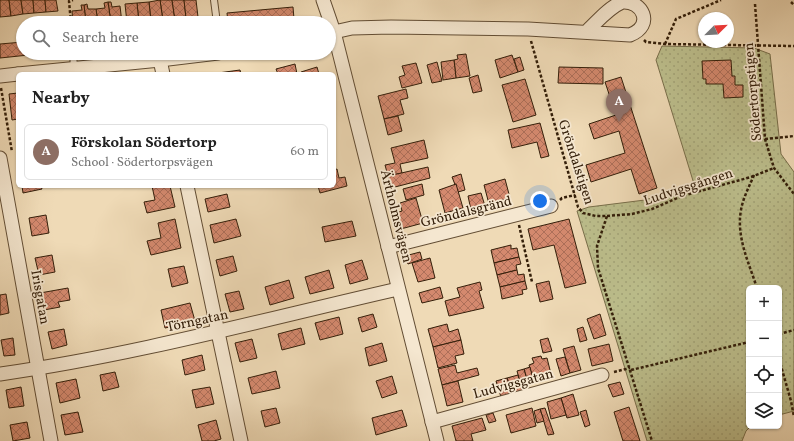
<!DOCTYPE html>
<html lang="en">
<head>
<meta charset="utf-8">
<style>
  :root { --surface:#fff; --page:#f2f2f2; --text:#222; --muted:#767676; --line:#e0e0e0; --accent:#0b8043 }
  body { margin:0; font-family:Vollkorn,serif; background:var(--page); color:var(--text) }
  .controls { position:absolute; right:12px; bottom:12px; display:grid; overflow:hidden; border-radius:6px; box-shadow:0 1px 3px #0004 }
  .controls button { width:36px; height:36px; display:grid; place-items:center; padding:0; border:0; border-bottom:1px solid var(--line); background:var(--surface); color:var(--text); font:20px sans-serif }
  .compass { position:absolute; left:698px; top:12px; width:36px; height:36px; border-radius:50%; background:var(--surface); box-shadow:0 1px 3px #0004; rotate:66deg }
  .you { position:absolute; left:540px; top:201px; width:14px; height:14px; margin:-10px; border:3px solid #fff; border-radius:50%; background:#1a73e8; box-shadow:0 0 0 6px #1a73e833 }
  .badge { display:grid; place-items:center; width:26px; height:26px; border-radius:50%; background:var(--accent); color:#fff; font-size:13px; font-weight:700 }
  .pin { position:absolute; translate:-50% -33px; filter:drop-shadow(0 1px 2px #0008) }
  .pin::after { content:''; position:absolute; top:21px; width:14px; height:12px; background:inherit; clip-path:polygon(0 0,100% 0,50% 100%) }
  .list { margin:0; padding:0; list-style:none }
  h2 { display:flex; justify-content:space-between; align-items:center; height:52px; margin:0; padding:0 16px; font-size:17px }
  h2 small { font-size:13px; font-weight:400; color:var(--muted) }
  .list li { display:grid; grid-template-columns:26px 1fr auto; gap:12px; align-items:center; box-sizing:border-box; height:56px; margin:0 8px 8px; padding:0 8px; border:1px solid var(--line); border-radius:6px }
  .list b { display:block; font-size:15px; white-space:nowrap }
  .list p { margin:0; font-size:13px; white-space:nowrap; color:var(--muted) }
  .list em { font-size:13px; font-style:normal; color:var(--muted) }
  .icon { flex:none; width:22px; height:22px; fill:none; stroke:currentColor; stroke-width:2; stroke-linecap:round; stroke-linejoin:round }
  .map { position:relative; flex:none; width:794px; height:441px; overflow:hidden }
  .search { position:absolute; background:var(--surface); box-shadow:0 1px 3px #0004; left:16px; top:16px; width:320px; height:44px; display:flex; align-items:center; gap:10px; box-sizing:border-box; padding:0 14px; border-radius:22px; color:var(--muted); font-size:15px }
  .panel { position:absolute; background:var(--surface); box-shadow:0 1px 3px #0004; left:16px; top:72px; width:320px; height:116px; border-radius:6px }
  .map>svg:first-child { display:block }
  .park { fill:url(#park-dots); stroke:#786e4a }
  .building { fill:url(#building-cross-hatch); stroke:#331e09 }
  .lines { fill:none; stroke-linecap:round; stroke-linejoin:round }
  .lane-casing { stroke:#624d34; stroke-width:8 }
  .street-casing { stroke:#624d34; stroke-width:15 }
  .path { stroke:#331e09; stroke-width:2.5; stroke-dasharray:3 2; stroke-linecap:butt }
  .lane { stroke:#f5e7d0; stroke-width:6 }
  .street { stroke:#f5e7d0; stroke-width:13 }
  .labels { text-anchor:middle; stroke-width:3.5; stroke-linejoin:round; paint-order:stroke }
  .street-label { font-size:14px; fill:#331e09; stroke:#f5e7d0 }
</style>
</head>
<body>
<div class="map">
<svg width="794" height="441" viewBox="0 0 794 441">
  <defs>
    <pattern id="park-dots" width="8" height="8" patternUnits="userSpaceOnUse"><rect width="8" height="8" fill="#bcbe8c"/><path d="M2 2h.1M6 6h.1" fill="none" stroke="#a2a377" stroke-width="1.8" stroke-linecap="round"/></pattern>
    <pattern id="building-cross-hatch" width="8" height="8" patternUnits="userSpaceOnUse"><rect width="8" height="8" fill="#d4896e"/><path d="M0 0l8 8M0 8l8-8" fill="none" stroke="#ad6f59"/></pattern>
  </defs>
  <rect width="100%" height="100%" fill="#efdab6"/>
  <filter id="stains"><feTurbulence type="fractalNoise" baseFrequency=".005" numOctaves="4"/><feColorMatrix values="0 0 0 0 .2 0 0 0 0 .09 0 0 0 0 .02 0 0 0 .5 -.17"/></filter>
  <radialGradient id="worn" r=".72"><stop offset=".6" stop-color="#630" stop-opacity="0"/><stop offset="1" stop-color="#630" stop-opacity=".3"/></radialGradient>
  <polygon class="park" points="662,46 754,48 770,54 781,154 794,172 794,411 779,415 779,288 749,288 749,426 751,426 746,431 742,441 647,441 577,211 589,207 645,200 694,184 656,60"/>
  <g class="building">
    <polygon points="0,0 9,0 11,16 0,17"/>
    <polygon points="9,0 21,0 23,14 11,16"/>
    <polygon points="21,0 33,0 34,13 23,14"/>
    <polygon points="33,0 45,0 46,12 34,13"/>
    <polygon points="45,0 56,0 58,11 46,12"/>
    <polygon points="160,0 172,0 175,20 163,21"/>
    <polygon points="160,0 163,21 151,22 149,2"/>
    <polygon points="172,0 184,0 186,18 175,20"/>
    <polygon points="184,0 196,0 198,17 186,18"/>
    <polygon points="108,2 111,2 112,7 120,6 122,23 111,23"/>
    <polygon points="108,2 111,23 98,23 96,9 105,8 104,3"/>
    <polygon points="149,2 151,22 139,23 137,3"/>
    <polygon points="137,3 139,23 127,23 125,4"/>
    <polygon points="87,4 88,9 96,9 98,23 86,23 84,5"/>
    <polygon points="81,5 84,5 86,23 73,23 72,11 82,10"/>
    <polygon points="293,7 294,19 257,23 228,23 227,13"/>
    <polygon points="23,42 23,53 37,53 38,54 0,58 0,44"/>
    <polygon points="466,54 470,76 456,78 454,60 458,59 457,55"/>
    <polygon points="512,55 518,72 500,78 495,60"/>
    <polygon points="520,57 524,70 518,72 514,59"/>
    <polygon points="454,60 456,78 443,80 441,62"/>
    <polygon points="731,60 732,76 735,76 735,85 743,85 743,97 724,98 723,84 706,84 706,79 703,79 702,61"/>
    <polygon points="437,62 442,81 432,83 427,65"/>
    <polygon points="416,63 422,83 402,88 399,77 405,75 402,66"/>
    <polygon points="295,64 297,74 278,74 276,69"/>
    <polygon points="317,67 319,74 302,74 301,72"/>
    <polygon points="559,67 603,68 603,84 558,83"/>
    <polygon points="240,70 241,74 218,74 218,73"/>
    <polygon points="478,75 482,91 473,93 469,78"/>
    <polygon points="621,77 657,188 639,194 631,169 591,182 586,165 625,153 619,131 594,139 589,124 616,115 605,82"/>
    <polygon points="525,79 536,115 513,122 502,85"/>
    <polygon points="406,89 408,98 400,100 404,114 384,119 378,96"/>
    <polygon points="18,93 18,119 12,120 9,94"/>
    <polygon points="398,116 402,131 388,135 384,119"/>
    <polygon points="540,123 549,156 541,158 537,142 512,148 508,130"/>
    <polygon points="424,140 428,158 400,164 402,173 388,176 385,165 395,163 391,148"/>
    <polygon points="428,167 430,178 391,188 388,176"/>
    <polygon points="337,169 339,178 345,177 347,186 320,193 318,186 334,186 334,170"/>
    <polygon points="461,174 465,190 458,192 452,177"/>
    <polygon points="505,179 510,198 489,204 484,185"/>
    <polygon points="422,184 424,195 406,200 403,189"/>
    <polygon points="456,184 463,208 445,213 439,190"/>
    <polygon points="22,186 41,186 42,189 23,193"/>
    <polygon points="152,186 170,186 175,207 147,213 144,202 155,200"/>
    <polygon points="481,193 485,206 471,210 468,196"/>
    <polygon points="227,194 230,207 208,212 205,199"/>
    <polygon points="416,198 423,223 397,230 393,214 402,211 400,203"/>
    <polygon points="46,215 49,233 32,236 29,218"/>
    <polygon points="175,219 181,248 151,255 147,241 161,238 158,223"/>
    <polygon points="236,219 241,236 214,243 210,225"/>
    <polygon points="569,219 586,283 565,288 554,245 533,250 528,229"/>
    <polygon points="352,221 356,236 325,242 322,227"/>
    <polygon points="511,245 511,249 517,248 519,257 494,263 491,250"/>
    <polygon points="420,252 422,259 408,264 405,256"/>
    <polygon points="52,255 55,272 39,275 35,258"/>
    <polygon points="233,256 237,271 220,276 216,260"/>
    <polygon points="519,257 521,264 516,265 517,270 497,275 494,263"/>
    <polygon points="430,258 435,278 418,282 412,263"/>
    <polygon points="362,260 368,279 350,284 345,265"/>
    <polygon points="184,266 188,283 172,287 168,269"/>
    <polygon points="329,270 334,288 310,294 305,277"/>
    <polygon points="517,270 518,275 524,274 525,281 500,287 497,275"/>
    <polygon points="289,280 294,298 270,305 265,287"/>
    <polygon points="525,281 527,289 522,290 523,294 502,299 500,287"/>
    <polygon points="549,281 553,299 540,302 536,284"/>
    <polygon points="480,282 482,290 479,291 484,308 449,316 445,301 460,297 457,288"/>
    <polygon points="440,287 443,298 422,303 419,293"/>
    <polygon points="68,288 70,300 58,302 60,307 44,310 40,293"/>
    <polygon points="239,291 244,309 230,312 225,294"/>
    <polygon points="6,294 9,313 0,315 0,295"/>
    <polygon points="190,303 195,321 165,328 161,310"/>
    <polygon points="373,314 377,327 362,332 358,318"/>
    <polygon points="600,314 606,335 594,339 587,319"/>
    <polygon points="339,317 343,334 320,340 315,323"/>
    <polygon points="447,324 449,332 458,329 461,340 433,347 428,329"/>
    <polygon points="583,327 587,340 580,342 577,329"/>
    <polygon points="301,328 305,344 282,350 278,334"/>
    <polygon points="64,329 67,345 52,349 48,332"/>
    <polygon points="13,338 15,355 4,356 1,340"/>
    <polygon points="548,338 552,351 543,353 540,340"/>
    <polygon points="252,339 257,358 240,362 235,343"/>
    <polygon points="461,340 464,354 455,356 457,363 438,368 433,347"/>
    <polygon points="382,343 387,361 369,366 365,348"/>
    <polygon points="609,344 613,361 592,366 588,349"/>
    <polygon points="574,346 581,370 570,373 563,349"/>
    <polygon points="202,355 205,370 185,375 182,360"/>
    <polygon points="541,356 542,359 547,358 551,374 533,379 529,365 534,363 532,358"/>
    <polygon points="565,357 570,373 561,376 556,359"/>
    <polygon points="455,365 457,373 477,368 479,375 442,385 438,369"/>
    <polygon points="530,367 533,379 527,380 524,369"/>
    <polygon points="524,369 527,380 520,382 517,371"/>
    <polygon points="276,371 280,388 252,394 248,378"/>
    <polygon points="115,372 119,387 103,391 100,375"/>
    <polygon points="518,375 522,391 512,394 507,378"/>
    <polygon points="392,376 397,393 382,398 376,381"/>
    <polygon points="507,378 512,394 501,397 496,381"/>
    <polygon points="76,379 80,398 60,403 56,383"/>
    <polygon points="458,381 463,402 447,406 442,385"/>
    <polygon points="620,382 624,394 613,397 608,385"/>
    <polygon points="21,387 24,406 9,408 6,390"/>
    <polygon points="210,387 214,404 196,408 192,390"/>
    <polygon points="573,394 579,415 567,418 561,398"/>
    <polygon points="561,398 566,415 551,419 547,402"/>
    <polygon points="629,407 640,441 623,441 614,412"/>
    <polygon points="276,408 280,423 265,427 261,411"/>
    <polygon points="532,408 536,426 511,433 506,415"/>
    <polygon points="545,408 554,434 548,435 540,409"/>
    <polygon points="540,409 544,421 537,423 534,411"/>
    <polygon points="402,410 407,426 376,435 372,418"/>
    <polygon points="586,410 590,425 585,427 580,412"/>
    <polygon points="78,412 83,432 65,435 61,415"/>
    <polygon points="493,413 496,421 489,423 486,415"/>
    <polygon points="482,418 486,430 471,434 473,441 456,441 452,426"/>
    <polygon points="216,420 221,439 214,441 202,441 198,425"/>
    <polygon points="27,422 30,438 13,441 10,425"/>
  </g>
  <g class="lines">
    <defs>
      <g id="lane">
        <polyline points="214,0 217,23"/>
        <polyline points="73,53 74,68"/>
      </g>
      <g id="street">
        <polyline points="323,0 334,32 437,441"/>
        <path d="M329 35 334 32 352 28 391 27 528 29 630 35C655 25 642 0 622 2 608 8 597 22 586 32"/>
        <polyline points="160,60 163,74"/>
        <polyline points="18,74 160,60 218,53"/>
        <polyline points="0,76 18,74"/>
        <polyline points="0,158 51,441"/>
        <polyline points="187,186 241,441"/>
        <polyline points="388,247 551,206"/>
        <path d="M0 374C135 355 266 319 398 289"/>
        <polyline points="432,422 602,375"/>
      </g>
    </defs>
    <use href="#lane" class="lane-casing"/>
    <use href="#street" class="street-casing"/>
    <g class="path">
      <polyline points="791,2 794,5"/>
      <polyline points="755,4 765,139 774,168 794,194"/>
      <polyline points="71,23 69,1 73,0"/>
      <polyline points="644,40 646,42 665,44 794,46"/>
      <polyline points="531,41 578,207 583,213 596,216 607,216 597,246 598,268 652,441"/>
      <polyline points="665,44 676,19 721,0"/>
      <polyline points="1,88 12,152"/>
      <polyline points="765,139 794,136"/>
      <path d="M754 175C749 187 743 198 741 210 736 237 749 263 757 288"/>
      <polyline points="560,200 562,198 575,195"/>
      <polyline points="607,216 632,214 652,209 682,196 751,177 774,168"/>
      <polyline points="519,225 532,282"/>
      <polyline points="779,334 794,330"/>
      <polyline points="779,359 791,401 794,417"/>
      <polyline points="631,370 749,342"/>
      <polyline points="614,372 630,368"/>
    </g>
    <use href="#lane" class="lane"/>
    <use href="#street" class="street"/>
  </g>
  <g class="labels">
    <g class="street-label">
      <text transform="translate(752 92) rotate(-95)" y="5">Södertorpstigen</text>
      <text transform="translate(577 162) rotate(72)" y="5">Gröndalstigen</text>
      <text transform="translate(688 186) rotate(-18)" y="5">Ludvigsgången</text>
      <text transform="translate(466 211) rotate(-14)" y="5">Gröndalsgränd</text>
      <text transform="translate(397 216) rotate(76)" y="5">Ärtholmsvägen</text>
      <text transform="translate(41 297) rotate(80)" y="5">Irisgatan</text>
      <text transform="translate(197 320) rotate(-12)" y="5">Törngatan</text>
      <text transform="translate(513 383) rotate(-15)" y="5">Ludvigsgatan</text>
    </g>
  </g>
  <rect width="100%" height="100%" filter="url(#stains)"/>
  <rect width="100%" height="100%" fill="url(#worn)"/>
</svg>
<div class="controls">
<button>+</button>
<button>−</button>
<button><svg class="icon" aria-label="locate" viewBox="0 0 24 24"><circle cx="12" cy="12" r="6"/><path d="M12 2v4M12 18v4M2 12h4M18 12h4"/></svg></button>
<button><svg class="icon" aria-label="layers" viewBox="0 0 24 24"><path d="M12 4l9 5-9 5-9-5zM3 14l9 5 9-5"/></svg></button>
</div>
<svg class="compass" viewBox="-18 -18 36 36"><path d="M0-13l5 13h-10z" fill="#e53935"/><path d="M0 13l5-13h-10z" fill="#767676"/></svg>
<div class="you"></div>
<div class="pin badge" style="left:619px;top:122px;background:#8d6e63">A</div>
<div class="search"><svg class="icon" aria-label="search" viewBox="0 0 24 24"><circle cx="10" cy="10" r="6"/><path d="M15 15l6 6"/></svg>Search here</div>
<section class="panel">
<h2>Nearby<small></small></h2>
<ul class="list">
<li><span class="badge" style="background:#8d6e63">A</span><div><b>Förskolan Södertorp</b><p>School · Södertorpsvägen</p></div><em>60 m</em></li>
</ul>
</section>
</div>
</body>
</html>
